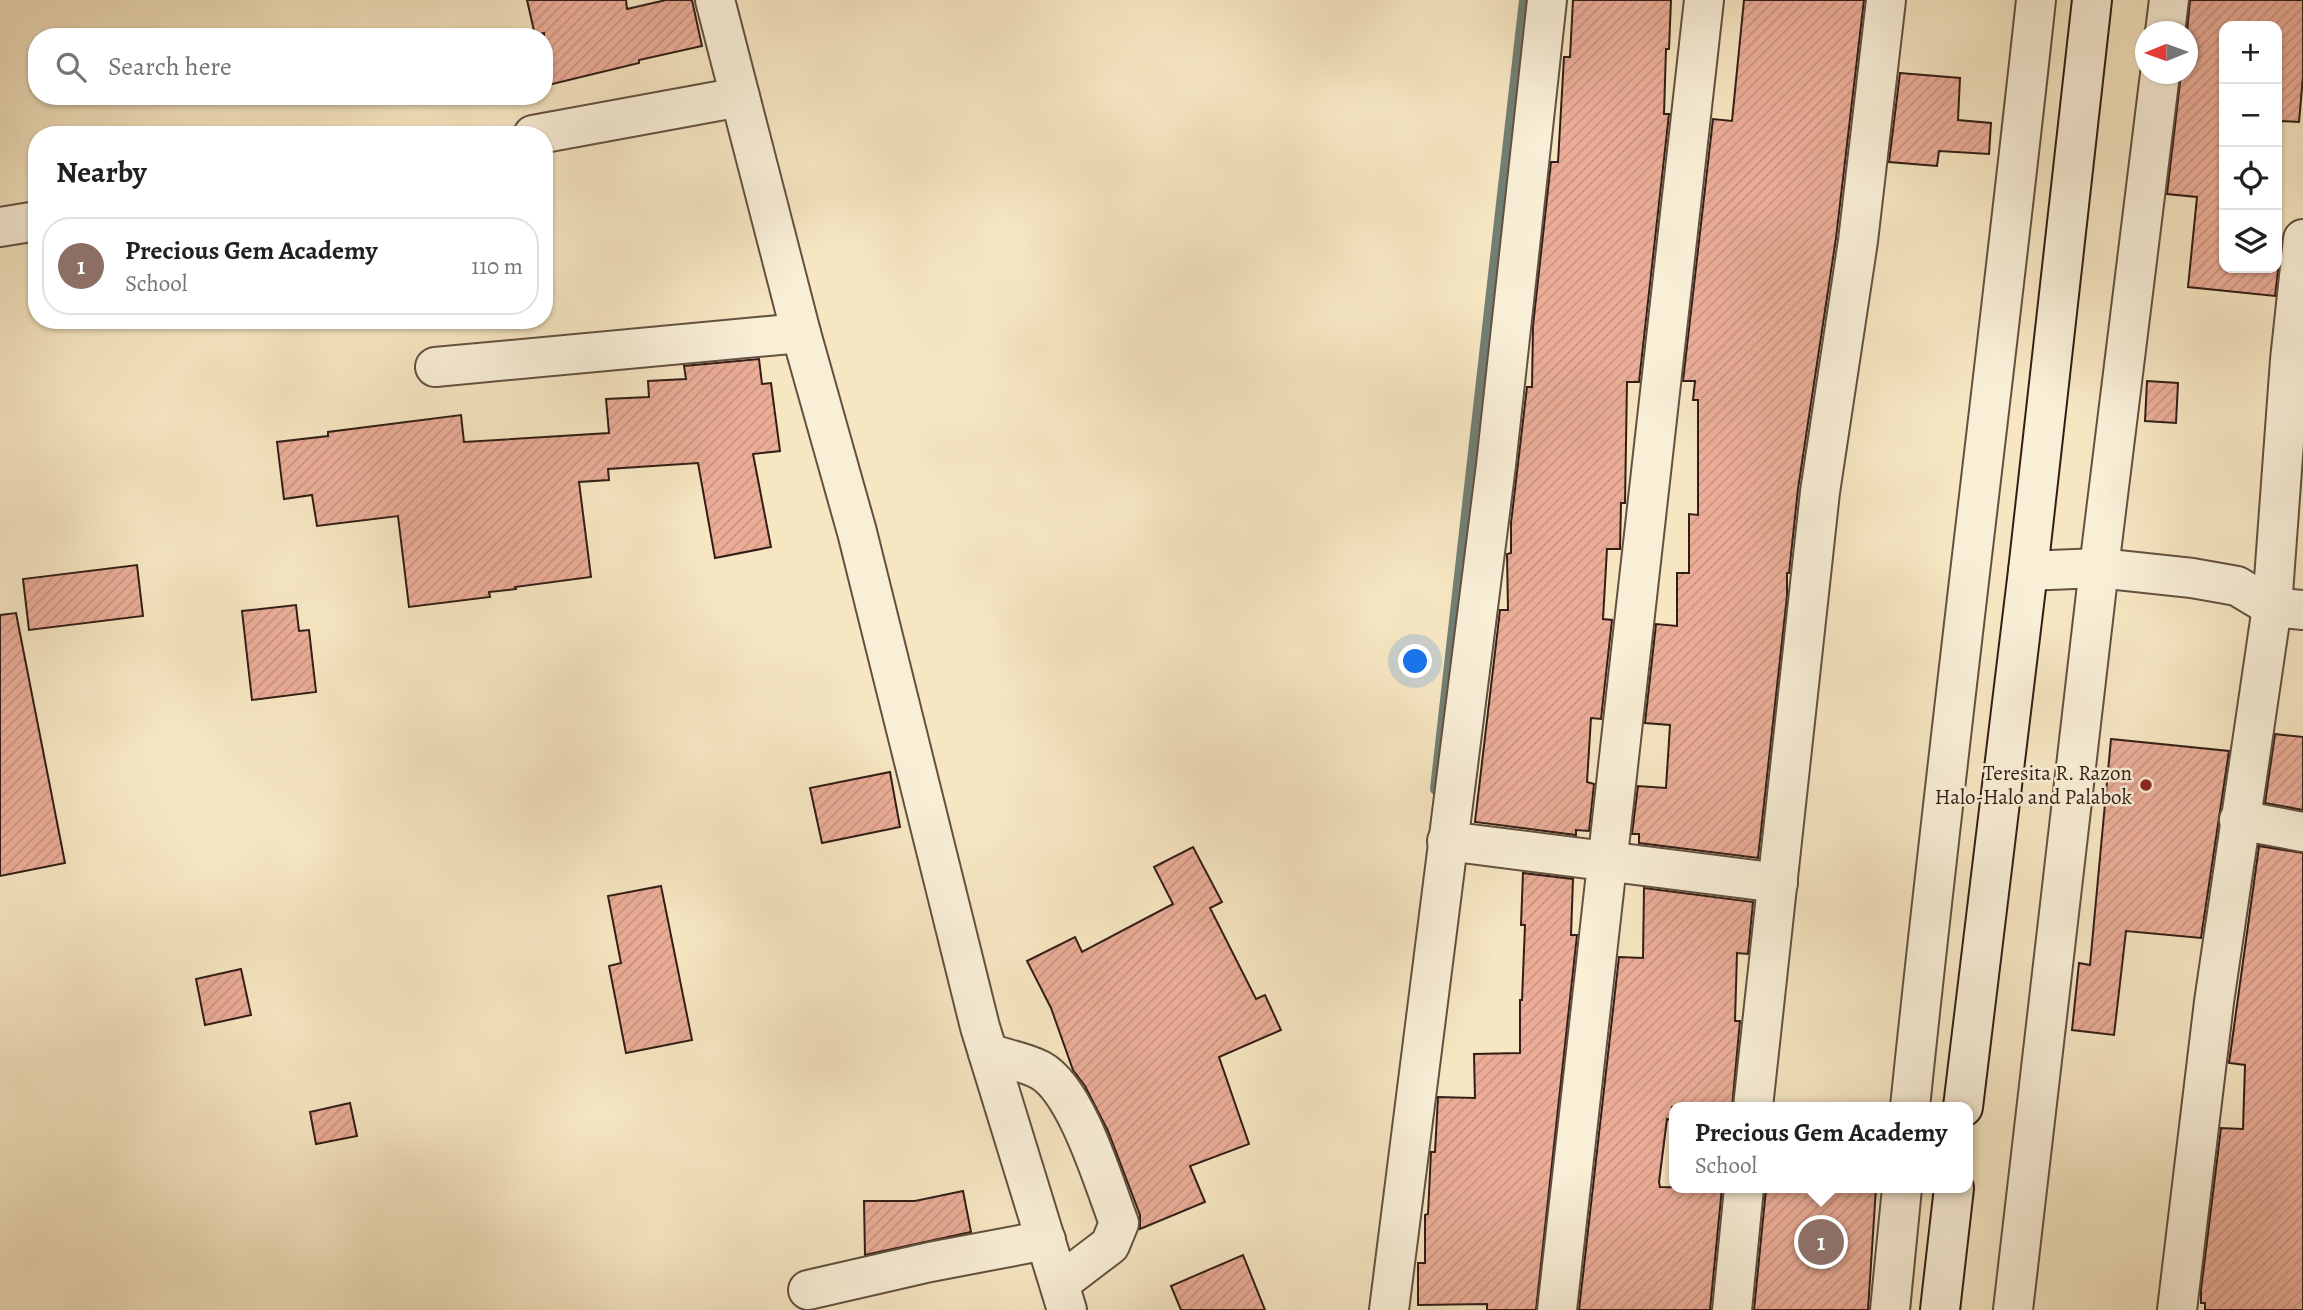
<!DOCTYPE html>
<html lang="en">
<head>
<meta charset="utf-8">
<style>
  :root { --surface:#fff; --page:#f2f2f2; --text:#202124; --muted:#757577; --line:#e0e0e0; --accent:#1a73e8 }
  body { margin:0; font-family:Alegreya,serif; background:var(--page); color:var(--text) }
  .controls { position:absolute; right:21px; top:21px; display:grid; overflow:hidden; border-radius:14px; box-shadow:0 2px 5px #0004 }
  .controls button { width:63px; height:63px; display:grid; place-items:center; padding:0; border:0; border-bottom:2px solid var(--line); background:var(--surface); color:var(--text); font:35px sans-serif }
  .compass { position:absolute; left:2135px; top:21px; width:63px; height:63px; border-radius:50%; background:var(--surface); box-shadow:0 2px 5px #0004; rotate:269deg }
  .you { position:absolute; left:1416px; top:662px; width:24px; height:24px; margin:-18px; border:5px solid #fff; border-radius:50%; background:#1a73e8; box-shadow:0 0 0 10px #1a73e833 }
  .badge { display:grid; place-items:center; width:46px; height:46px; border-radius:50%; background:var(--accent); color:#fff; font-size:23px; font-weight:700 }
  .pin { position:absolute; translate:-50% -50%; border:4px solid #fff; box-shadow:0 2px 7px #0006 }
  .popup { position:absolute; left:1669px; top:1102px; width:304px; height:91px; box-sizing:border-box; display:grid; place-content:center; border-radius:14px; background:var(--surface); filter:drop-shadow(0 2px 5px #0005); font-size:23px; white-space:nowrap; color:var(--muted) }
  .popup b { font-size:26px; color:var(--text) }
  .popup::after { content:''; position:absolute; left:50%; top:100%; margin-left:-14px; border:14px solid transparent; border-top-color:var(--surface) }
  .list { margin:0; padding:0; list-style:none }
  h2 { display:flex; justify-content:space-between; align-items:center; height:91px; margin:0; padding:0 28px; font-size:30px }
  h2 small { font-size:23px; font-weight:400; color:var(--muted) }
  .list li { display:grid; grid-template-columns:46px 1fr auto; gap:21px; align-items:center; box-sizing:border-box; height:98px; margin:0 14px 14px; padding:0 14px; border:2px solid var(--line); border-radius:28px }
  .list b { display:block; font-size:26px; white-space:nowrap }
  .list p { margin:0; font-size:23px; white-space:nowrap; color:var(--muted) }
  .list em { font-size:23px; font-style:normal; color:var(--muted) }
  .icon { flex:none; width:38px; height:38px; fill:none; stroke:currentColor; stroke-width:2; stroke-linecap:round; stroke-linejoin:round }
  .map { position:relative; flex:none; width:2303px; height:1310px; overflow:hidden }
  .search { position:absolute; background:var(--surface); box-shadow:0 2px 5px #0004; left:28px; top:28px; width:525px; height:77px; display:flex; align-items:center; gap:18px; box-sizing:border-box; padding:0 24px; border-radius:28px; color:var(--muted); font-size:26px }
  .panel { position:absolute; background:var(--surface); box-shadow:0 2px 5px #0004; left:28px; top:126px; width:525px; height:203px; border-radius:28px }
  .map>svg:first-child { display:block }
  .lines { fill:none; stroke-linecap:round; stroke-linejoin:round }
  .stream { stroke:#727f73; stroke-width:12 }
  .building { fill:url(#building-hatch); stroke:#321e16; stroke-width:2 }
  .street-casing { stroke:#635041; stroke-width:42 }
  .secondary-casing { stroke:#321e16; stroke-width:42 }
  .street { stroke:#f9efd7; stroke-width:38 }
  .secondary { stroke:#f9efd7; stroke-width:38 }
  .poi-dot { fill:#8f2418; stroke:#f9efd7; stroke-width:2.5 }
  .labels { text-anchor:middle; stroke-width:5; stroke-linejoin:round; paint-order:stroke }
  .poi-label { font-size:21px; fill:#321e16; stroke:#f9efd7; text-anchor:end }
</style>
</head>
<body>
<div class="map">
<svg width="2303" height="1310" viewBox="0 0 2303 1310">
  <defs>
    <pattern id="building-hatch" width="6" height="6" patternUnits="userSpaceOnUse" patternTransform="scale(1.75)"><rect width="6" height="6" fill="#ebad98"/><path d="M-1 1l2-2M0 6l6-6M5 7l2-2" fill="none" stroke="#ca9482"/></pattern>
  </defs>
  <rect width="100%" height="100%" fill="#f6e6c2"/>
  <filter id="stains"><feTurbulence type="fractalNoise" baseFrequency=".00286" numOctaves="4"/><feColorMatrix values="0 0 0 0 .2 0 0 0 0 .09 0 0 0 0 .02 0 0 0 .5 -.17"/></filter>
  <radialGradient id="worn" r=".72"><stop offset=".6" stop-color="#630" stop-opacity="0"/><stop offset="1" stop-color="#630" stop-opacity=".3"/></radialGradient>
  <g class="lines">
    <polyline class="stream" points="1436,789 1525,0"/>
  </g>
  <g class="building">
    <polygon points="527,0 626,0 627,9 666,0 692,0 702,46 639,60 639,63 544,86 544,33 535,35"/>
    <polygon points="1573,0 1671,0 1669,49 1666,49 1664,114 1669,114 1639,382 1627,382 1625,503 1621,503 1620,549 1607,549 1603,619 1612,620 1601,719 1591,718 1587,782 1594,784 1589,831 1576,830 1576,835 1475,822 1500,610 1508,610 1507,554 1511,553 1511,523 1527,387 1532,387 1533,326 1551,162 1558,162 1564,57 1570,57"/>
    <polygon points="1744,0 1864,0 1836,238 1798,489 1789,573 1787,573 1787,596 1758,858 1639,843 1639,834 1632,834 1638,786 1666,788 1670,725 1645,723 1656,624 1677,626 1677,573 1689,573 1689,514 1698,515 1698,400 1693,400 1695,381 1683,381 1713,119 1732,121"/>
    <polygon points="2190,0 2303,0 2303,76 2299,122 2281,121 2277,182 2277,26 2224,26 2224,268 2277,268 2277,262 2279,262 2275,296 2188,287 2197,197 2167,194 2181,74 2188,74 2187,32"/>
    <polygon points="1900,73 1960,78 1958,120 1991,123 1989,154 1939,151 1937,166 1889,162"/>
    <polygon points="759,359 762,384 771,383 780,451 753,454 771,547 715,558 698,463 608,469 609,480 579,482 591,577 515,587 516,589 489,592 490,597 409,607 398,516 317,526 312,495 284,499 277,442 328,436 328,432 461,415 464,442 609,433 606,399 649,397 648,381 686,379 684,366"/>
    <polygon points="2147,381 2178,383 2176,423 2145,421"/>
    <polygon points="137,565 143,616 29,630 23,579"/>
    <polygon points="296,605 299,631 309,630 316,692 252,700 242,611"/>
    <polygon points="16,613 65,863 0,876 0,615"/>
    <polygon points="2275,734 2303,737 2303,810 2265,803"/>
    <polygon points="2111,739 2229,751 2201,938 2126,931 2114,1035 2072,1030 2079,963 2090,965"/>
    <polygon points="890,772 900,827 822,843 810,788"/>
    <polygon points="2259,846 2303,853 2303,1310 2205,1310 2205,1303 2201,1303 2201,1290 2221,1128 2243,1129 2245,1065 2229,1063"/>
    <polygon points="1193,847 1222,902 1210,908 1256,999 1265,995 1281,1030 1219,1057 1249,1144 1190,1166 1205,1202 1140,1229 1140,1215 1108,1131 1085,1086 1073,1070 1051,1008 1027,961 1075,937 1082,952 1173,904 1154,867"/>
    <polygon points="1523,873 1573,879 1571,935 1577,935 1536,1310 1487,1310 1487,1304 1418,1305 1418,1263 1425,1263 1425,1215 1428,1214 1431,1152 1435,1152 1438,1097 1475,1098 1474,1054 1520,1053 1520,1000 1522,1000 1525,925 1521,925"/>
    <polygon points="661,886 692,1040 626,1053 609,966 621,963 608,896"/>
    <polygon points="1644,888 1753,902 1748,954 1737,953 1735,1021 1740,1021 1732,1107 1672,1107 1671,1120 1667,1119 1659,1182 1660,1187 1722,1188 1710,1310 1579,1310 1619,957 1643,958"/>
    <polygon points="241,969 251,1015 205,1025 196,979"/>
    <polygon points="350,1103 357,1136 316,1144 310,1112"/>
    <polygon points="1772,1188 1876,1188 1868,1310 1754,1310 1766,1189 1772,1190"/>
    <polygon points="963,1191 971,1232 865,1255 864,1201 915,1201"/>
    <polygon points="1243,1255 1265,1310 1181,1310 1171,1286"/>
  </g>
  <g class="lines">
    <defs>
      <g id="street">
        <polyline points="715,0 801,333 857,532 980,1027 1067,1310"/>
        <polyline points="2165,32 2169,0"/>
        <polyline points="533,135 740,97"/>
        <polyline points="0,227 37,221"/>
        <polyline points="435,367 801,333"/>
        <polyline points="2028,571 2099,568 2192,578 2237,586 2272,607 2303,610"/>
        <polyline points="2239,820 2303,832"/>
        <polyline points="1447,841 1778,883"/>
        <path d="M988 1053C1005 1059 1025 1062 1040 1070 1077 1090 1104 1184 1119 1223L1110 1245 1060 1283"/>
        <polyline points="1753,1107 1820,492 1858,241 1886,0"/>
        <path d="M1910 1107C1948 738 1996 369 2036 0"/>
        <polyline points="808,1290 930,1262 1046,1240"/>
        <polyline points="1389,1310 1496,465 1547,0"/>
        <polyline points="1557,1310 1704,0"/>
        <polyline points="1732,1310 1744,1188"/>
        <polyline points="1890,1310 1902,1188"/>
        <polyline points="2013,1310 2099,568 2160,74"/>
        <polyline points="2177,1310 2214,1002 2272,607 2290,360 2303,239"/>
      </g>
      <g id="secondary">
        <polyline points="1963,1107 2028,571 2092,0"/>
        <polyline points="1940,1310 1954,1188"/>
      </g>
    </defs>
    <use href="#street" class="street-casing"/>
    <use href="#secondary" class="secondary-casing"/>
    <use href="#street" class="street"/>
    <use href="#secondary" class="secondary"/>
  </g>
  <circle class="poi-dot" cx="2146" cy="785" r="7"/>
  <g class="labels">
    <g class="poi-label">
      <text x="2132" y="780">Teresita R. Razon<tspan x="2132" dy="24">Halo-Halo and Palabok</tspan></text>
    </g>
  </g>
  <rect width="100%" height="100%" filter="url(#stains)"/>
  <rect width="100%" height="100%" fill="url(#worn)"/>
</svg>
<div class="controls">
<button>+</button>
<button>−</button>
<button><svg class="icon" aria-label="locate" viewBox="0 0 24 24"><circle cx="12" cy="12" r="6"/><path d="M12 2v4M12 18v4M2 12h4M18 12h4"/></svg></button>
<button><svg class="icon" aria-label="layers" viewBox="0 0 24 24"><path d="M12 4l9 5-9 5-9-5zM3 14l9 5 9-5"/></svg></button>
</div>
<svg class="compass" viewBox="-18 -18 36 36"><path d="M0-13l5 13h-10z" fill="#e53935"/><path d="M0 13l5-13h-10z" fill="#757577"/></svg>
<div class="you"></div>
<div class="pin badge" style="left:1821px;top:1242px;background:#8d6e63">1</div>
<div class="popup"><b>Precious Gem Academy</b>School</div>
<div class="search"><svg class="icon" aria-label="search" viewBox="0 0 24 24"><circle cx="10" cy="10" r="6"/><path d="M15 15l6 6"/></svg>Search here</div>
<section class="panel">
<h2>Nearby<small></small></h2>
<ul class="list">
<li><span class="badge" style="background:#8d6e63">1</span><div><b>Precious Gem Academy</b><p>School</p></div><em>110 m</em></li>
</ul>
</section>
</div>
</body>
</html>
